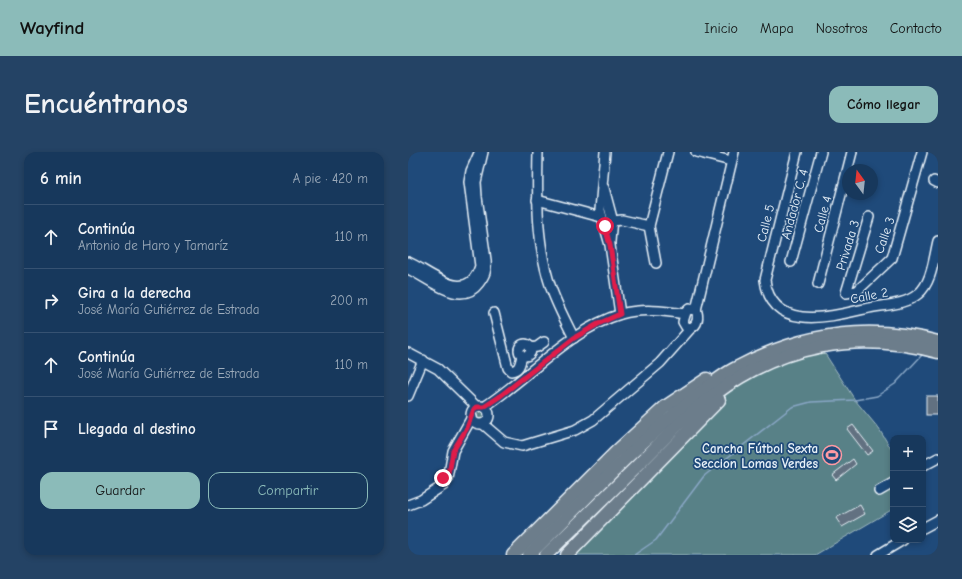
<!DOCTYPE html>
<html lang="es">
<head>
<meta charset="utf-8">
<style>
  :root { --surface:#17385c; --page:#244365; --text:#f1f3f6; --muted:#9eacbb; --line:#365272; --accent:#8bbbb9 }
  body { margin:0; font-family:"Comic Neue",sans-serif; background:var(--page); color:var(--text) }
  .controls { position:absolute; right:12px; bottom:12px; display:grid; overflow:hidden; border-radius:8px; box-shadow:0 2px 6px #0003 }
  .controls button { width:36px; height:36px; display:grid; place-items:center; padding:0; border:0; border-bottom:1px solid var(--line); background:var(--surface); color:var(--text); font:20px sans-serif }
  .compass { position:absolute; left:434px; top:12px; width:36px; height:36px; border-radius:50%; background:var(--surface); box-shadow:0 2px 6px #0003; rotate:345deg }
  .stop { position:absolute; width:12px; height:12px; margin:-9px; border:3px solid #e11d48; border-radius:50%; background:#fff }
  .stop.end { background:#e11d48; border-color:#fff; box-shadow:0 1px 4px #0008 }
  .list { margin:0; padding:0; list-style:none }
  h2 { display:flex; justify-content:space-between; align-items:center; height:52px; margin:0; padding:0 16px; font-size:17px }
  h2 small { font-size:13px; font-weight:400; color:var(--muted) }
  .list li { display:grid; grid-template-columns:26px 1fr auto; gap:12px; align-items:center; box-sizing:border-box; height:64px; padding:0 16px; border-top:1px solid var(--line) }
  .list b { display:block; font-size:15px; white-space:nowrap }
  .list p { margin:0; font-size:13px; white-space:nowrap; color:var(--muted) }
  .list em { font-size:13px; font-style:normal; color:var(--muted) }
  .actions { display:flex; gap:8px; padding:12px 16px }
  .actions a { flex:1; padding:9px 0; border:1px solid var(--accent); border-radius:12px; text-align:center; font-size:14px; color:var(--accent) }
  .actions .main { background:var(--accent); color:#111 }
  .icon { flex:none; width:22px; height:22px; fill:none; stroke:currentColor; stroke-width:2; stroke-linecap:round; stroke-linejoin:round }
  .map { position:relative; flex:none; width:530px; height:403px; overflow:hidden; border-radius:12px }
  header { display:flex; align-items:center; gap:24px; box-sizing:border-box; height:56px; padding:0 20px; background:var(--accent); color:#111 }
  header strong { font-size:19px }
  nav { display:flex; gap:22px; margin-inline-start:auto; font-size:14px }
  .intro { display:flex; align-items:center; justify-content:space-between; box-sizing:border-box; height:96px; padding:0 24px }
  h1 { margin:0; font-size:28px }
  .button { padding:10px 18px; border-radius:12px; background:var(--accent); color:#111; font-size:14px; font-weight:700 }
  main { display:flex; gap:24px; padding:0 24px }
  aside { flex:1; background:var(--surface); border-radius:12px; box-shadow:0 2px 6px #0003 }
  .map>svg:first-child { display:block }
  .green { fill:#598187; stroke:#a0b9c0 }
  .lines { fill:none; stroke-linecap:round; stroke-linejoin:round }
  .stream { stroke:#89a7c6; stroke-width:1.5 }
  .building { fill:#627181; stroke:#e8f1f8 }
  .minor-casing { stroke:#e8f1f8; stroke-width:12 }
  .highway-casing { stroke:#e8f1f8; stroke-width:15 }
  .minor { stroke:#1f4a7a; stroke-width:9 }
  .highway { stroke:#6c7d8b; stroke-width:12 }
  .route { stroke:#e11d48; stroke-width:5 }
  .labels { text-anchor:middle; stroke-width:3.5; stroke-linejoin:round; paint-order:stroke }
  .street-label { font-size:13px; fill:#e8f1f8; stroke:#1f4a7a }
  .poi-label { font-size:13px; font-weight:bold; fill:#e8f1f8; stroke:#1f4a7a; text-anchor:end }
</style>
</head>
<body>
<header>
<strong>Wayfind</strong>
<nav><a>Inicio</a><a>Mapa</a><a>Nosotros</a><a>Contacto</a></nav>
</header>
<div class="intro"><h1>Encuéntranos</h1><a class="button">Cómo llegar</a></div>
<main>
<aside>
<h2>6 min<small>A pie · 420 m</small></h2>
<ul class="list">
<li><svg class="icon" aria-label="ahead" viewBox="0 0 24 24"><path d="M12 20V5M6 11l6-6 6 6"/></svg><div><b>Continúa</b><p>Antonio de Haro y Tamaríz</p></div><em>110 m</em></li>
<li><svg class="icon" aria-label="right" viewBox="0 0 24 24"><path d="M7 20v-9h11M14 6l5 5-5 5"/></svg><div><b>Gira a la derecha</b><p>José María Gutiérrez de Estrada</p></div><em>200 m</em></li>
<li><svg class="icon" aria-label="ahead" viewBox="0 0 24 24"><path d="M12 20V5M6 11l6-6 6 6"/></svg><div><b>Continúa</b><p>José María Gutiérrez de Estrada</p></div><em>110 m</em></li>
<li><svg class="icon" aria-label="arrive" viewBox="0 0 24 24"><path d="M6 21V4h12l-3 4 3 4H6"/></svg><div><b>Llegada al destino</b></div></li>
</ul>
<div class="actions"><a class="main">Guardar</a><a>Compartir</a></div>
</aside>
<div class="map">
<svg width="530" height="403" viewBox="0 0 530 403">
  <rect width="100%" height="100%" fill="#1f4a7a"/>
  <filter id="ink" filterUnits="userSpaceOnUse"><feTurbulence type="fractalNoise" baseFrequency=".025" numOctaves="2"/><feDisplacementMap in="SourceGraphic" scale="8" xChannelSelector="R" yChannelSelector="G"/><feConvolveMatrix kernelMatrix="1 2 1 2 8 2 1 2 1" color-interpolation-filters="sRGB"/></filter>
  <g filter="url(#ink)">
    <g class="green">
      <polygon points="412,194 447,248 471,277 485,300 485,357 407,403 159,403 332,227"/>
      <circle cx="73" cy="264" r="8"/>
    </g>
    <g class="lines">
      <polyline class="stream" points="226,403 248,388 296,324 384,255 403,250 447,248 469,244 487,232 514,203"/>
    </g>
    <g class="building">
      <rect x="518" y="244" width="12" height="19"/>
      <polygon points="445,273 465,299 459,303 439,277"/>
      <polygon points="445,307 448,312 428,328 424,323"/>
      <polygon points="452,353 457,362 434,375 428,366"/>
    </g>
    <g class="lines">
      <defs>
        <g id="minor">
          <path d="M130 0C129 46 128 92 143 136 149 153 158 170 166 186"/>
          <polyline points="197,0 192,58 202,93 212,162"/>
          <polyline points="288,0 323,9"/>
          <path d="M389 0 357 128C364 182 425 164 461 156 476 153 497 153 510 142 524 131 526 105 530 89"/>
          <polyline points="526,29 530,31"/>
          <polyline points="196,36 204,66 202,90"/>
          <polyline points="129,48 193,65"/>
          <polyline points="461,65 438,141 449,139 484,106 514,0"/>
          <polyline points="205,69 214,68 241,74"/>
          <path d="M0 110C23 120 59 155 72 114L61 30 63 19 71 1"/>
          <polyline points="383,110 413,0"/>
          <polyline points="248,111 241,74 260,0"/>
          <path d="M0 117C20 125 52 157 71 131 77 123 79 118 78 108L69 45 68 30 75 0"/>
          <polyline points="410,132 444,0"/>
          <path d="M281 157 288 158C291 164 290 173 283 176L278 175 275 170 278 160Z"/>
          <polyline points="288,158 326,0"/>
          <path d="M86 161 100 216 103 219C112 218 112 211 114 204"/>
          <circle cx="117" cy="198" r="6"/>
          <polyline points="122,196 129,195 136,190"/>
          <polyline points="0,201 30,217 69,255"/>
          <polyline points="0,244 15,208"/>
          <circle cx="72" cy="263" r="9"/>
          <path d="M76 255C119 227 164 176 213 162 234 156 256 159 277 162"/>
          <polyline points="75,272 96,290 114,294 167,278 185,268 252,211 283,176"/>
          <polyline points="515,314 530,306"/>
          <polyline points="471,339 485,331"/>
          <polyline points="0,353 13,348 36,333 40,327 45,299 64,265"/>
          <polyline points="515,376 530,368"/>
          <polyline points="470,403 495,388"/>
        </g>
        <g id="highway">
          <polyline points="105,403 208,300 257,255 299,227"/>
          <path d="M121 403C173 352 222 298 279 252 294 240 310 225 328 216 392 182 459 171 530 190"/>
          <path d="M138 403C169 373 200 342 231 312 255 288 279 262 307 242 373 192 450 179 530 200"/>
          <polyline points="159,403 311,248"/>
        </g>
      </defs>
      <use href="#minor" class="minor-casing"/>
      <use href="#highway" class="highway-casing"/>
      <use href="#minor" class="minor"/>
      <use href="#highway" class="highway"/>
    </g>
  </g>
  <g class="lines" filter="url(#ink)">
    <polyline class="route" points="35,326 41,322 45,299 59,276 66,257 69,255 76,255 91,245 166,186 190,172 212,162 202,93 196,72 197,74"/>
  </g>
  <defs>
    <symbol id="stadium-ring" viewBox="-11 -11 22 22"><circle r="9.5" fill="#1f4a7a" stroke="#ff9aa2" stroke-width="1.5"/><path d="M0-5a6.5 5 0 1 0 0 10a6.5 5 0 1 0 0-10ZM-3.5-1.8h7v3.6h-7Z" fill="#ff9aa2"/></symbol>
  </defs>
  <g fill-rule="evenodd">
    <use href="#stadium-ring" x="413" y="292" width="22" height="22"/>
  </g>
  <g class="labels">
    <g class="street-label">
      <text transform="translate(386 52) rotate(-75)" y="5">Andador C. 4</text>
      <text transform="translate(414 62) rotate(-75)" y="5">Calle 4</text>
      <text transform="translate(357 71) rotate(-76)" y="5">Calle 5</text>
      <text transform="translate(476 83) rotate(-71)" y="5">Calle 3</text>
      <text transform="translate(439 93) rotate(-73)" y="5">Privada 3</text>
      <text transform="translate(461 143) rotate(-11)" y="5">Calle 2</text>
    </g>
    <g class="poi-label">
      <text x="410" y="301">Cancha Fútbol Sexta<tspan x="410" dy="15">Seccion Lomas Verdes</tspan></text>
    </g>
  </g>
</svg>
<div class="controls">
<button>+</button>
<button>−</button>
<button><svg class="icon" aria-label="layers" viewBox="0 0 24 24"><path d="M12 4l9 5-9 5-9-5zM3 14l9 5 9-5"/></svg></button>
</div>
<svg class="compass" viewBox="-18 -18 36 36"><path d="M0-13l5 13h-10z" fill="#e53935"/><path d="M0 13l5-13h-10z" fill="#9eacbb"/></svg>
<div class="stop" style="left:197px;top:74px"></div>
<div class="stop end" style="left:35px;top:326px"></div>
</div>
</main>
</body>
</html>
